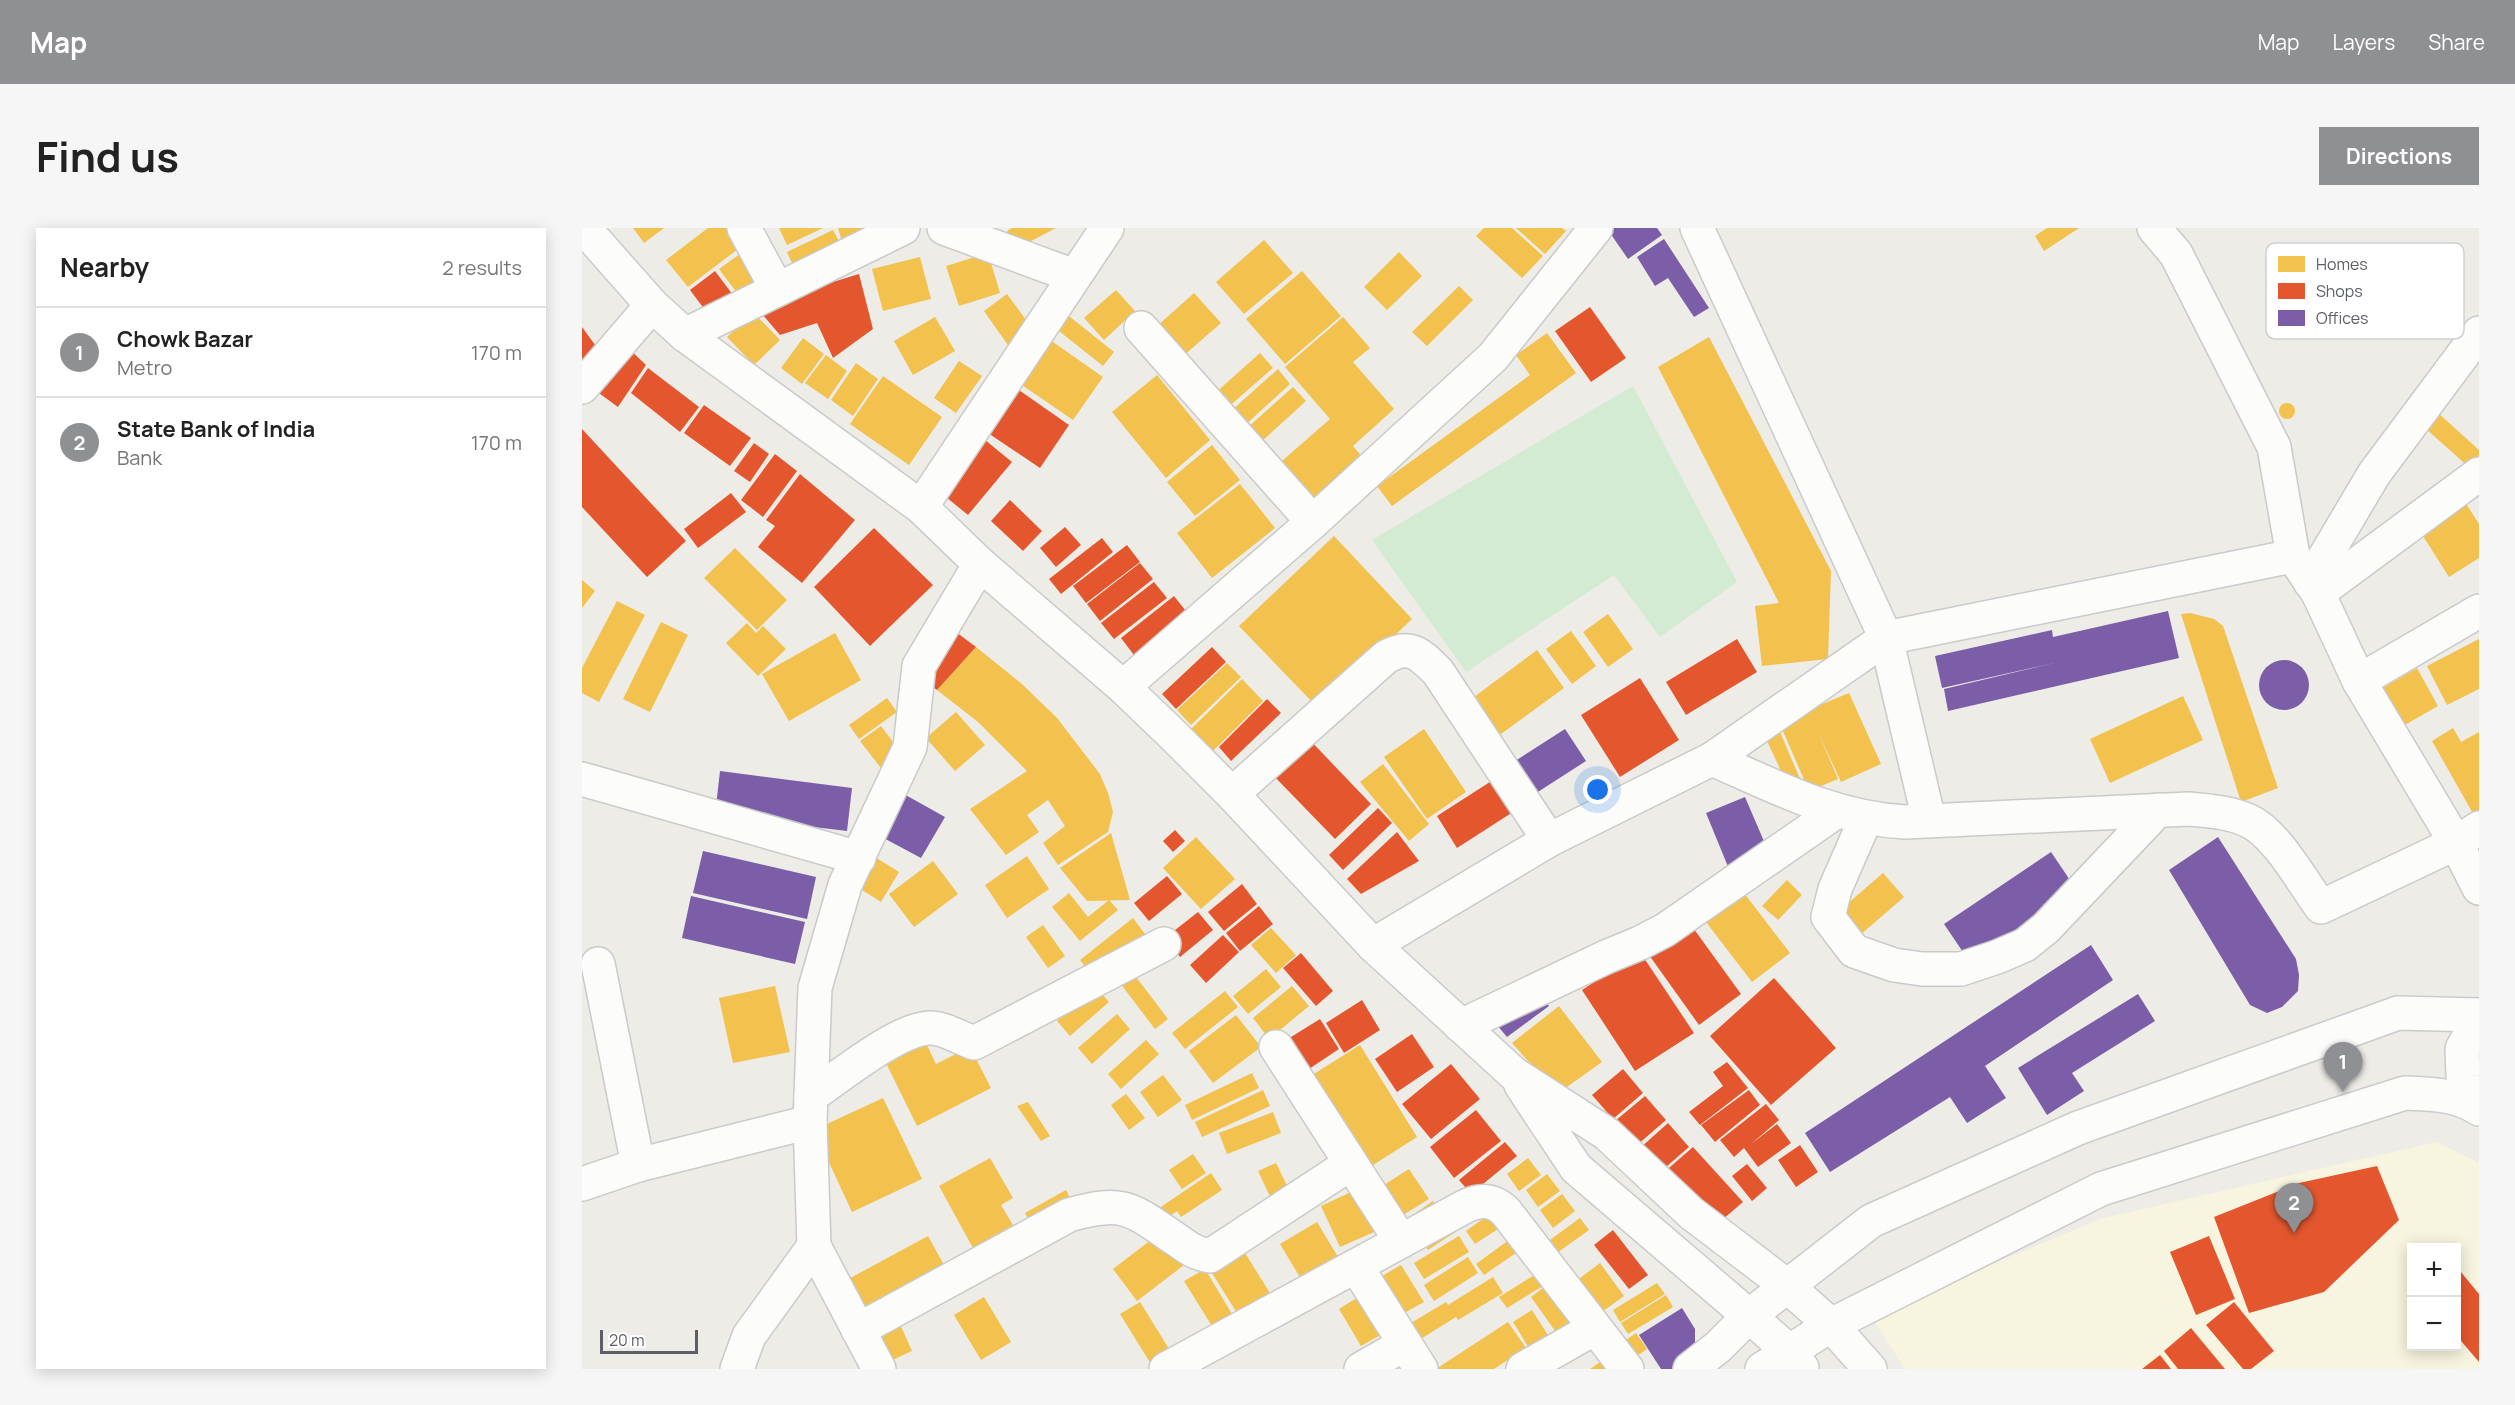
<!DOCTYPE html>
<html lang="en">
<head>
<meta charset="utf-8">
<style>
  :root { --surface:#fff; --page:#f6f6f6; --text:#222; --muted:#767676; --line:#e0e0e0; --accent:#8f9093 }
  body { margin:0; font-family:Manrope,sans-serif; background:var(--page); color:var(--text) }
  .controls { position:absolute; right:18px; bottom:18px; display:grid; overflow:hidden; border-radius:0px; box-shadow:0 3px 15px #0003 }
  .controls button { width:54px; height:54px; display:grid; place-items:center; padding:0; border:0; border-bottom:2px solid var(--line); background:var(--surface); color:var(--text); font:30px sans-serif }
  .scale { position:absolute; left:18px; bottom:15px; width:98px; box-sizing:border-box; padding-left:6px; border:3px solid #5c5f66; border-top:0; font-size:16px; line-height:21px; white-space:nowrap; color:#5c5f66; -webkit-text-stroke:4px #fff; paint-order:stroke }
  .you { position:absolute; left:1016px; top:562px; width:21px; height:21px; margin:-15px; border:4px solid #fff; border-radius:50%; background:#1a73e8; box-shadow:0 0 0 9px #1a73e833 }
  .badge { display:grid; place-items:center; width:39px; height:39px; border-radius:50%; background:var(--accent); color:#fff; font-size:20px; font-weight:700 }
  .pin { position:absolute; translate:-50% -50px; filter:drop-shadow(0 2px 3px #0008) }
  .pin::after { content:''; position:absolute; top:32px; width:21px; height:18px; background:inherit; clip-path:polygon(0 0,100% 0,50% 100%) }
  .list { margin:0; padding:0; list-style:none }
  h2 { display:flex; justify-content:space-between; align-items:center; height:78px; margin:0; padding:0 24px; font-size:26px }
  h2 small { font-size:20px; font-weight:400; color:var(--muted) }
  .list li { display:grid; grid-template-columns:39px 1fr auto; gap:18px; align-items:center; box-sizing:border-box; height:90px; padding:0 24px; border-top:2px solid var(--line) }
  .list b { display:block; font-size:22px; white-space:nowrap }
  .list p { margin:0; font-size:20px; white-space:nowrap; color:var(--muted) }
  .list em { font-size:20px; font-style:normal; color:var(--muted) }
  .map { position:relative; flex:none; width:1897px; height:1141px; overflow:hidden; border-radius:0px }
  header { display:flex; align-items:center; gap:36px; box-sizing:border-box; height:84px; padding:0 30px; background:var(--accent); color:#fff }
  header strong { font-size:28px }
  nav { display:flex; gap:33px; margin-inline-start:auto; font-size:21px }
  .intro { display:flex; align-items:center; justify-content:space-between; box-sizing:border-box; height:144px; padding:0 36px }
  h1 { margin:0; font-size:42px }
  .button { padding:15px 27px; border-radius:0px; background:var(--accent); color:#fff; font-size:21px; font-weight:700 }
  main { display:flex; gap:36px; padding:0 36px }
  aside { flex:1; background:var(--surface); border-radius:0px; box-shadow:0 3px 15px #0003 }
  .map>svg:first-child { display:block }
  .commercial { fill:#f7f4df; fill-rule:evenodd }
  .green { fill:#d3ead3 }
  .homes { fill:#f2c14e }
  .shops { fill:#e4572e }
  .offices { fill:#7b5ea7 }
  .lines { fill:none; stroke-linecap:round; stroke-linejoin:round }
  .street-casing { stroke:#c9cac9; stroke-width:36 }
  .secondary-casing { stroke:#cbcbcc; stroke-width:36 }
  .street { stroke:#fcfcfb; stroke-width:33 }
  .secondary { stroke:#fcfcfb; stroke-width:33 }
  .key { fill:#fff; stroke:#cecfd1; stroke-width:1.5 }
  .key-label { font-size:16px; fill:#5c5f66 }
</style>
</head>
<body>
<header>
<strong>Map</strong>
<nav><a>Map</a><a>Layers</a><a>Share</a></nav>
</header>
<div class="intro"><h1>Find us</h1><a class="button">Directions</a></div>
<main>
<aside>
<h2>Nearby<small>2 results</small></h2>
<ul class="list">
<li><span class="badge">1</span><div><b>Chowk Bazar</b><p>Metro</p></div><em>170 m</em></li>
<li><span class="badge">2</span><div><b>State Bank of India</b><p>Bank</p></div><em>170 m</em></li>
</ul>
</aside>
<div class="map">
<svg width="1897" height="1141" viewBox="0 0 1897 1141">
  <rect width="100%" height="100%" fill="#edece7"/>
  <path class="commercial" d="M1855 914 1897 935V1141H1323L1288 1087 1521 990ZM1830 1020H1874V1118H1830Z"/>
  <polygon class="green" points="1051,158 1155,354 1078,409 1032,347 884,444 790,312"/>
  <g class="homes">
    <polygon points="51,0 82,0 62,15"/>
    <polygon points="126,0 146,0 160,18 106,59 84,32"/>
    <polygon points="197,0 241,0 205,17"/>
    <polygon points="256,0 281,0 284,9 261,17"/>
    <polygon points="430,0 474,0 434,21 425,3"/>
    <polygon points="902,0 930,0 961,28 940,50 894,8"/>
    <polygon points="934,0 980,0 984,3 963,26"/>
    <polygon points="1465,0 1497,0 1462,23 1453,8"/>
    <polygon points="251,2 261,21 214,44 205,24"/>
    <polygon points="682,12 711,45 662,86 634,54"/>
    <polygon points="162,23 183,51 158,69 137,41"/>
    <polygon points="817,24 840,48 805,82 782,59"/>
    <polygon points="406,25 418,65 377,78 364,38"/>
    <polygon points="338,29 349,71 301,83 290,41"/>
    <polygon points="720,43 759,88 703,136 664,91"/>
    <polygon points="877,58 891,72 845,118 830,104"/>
    <polygon points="534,62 553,83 522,112 502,90"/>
    <polygon points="612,65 639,95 600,129 574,99"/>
    <polygon points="425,66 452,103 428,120 402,83"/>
    <polygon points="478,81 532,124 521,138 467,95"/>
    <polygon points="171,84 198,112 172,137 145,109"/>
    <polygon points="353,89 373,123 331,147 312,113"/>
    <polygon points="761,89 788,120 771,134 812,181 771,218 786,236 730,285 692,240 748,191 703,139"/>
    <polygon points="965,105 994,145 810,278 795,258 948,147 934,127"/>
    <polygon points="461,107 521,149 491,192 431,151"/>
    <polygon points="1127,109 1249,343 1246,431 1180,438 1173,378 1197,375 1076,139"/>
    <polygon points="221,110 242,126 220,156 199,140"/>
    <polygon points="678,125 691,140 644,181 631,167"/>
    <polygon points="244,127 265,143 246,171 223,155"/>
    <polygon points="377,133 400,148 374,185 352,170"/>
    <polygon points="274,135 296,151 271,188 249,172"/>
    <polygon points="696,141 708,156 662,198 649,183"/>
    <polygon points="575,147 628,212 584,250 530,184"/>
    <polygon points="301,148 360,189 327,237 268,196"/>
    <polygon points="711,159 724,173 678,215 664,201"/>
    <circle cx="1705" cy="183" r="8"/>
    <polygon points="1855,184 1897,222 1897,234 1890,242 1842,199"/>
    <polygon points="630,217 658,252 613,288 585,254"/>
    <polygon points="658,256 693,300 630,350 595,305"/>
    <polygon points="1879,268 1897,296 1897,330 1867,349 1834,297"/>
    <polygon points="752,308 830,391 736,480 657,398"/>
    <polygon points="153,320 205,372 175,402 122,350"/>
    <polygon points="0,352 13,363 0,380"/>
    <polygon points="35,373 63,387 17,474 0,465 0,440"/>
    <polygon points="1608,385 1632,391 1641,398 1696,560 1659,574 1599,386"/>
    <polygon points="1026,386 1051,421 1026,439 1001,404"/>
    <polygon points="79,394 106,407 68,484 41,471"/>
    <polygon points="165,395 174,405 181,398 204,421 176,448 144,415"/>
    <polygon points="989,403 1014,438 990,456 964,421"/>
    <polygon points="253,405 279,452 207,493 180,446"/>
    <polygon points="1897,411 1897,461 1865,477 1845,438"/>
    <polygon points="394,419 440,456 475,490 518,546 526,565 531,584 526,604 476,637 461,615 483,598 466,572 445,587 457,604 424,627 388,581 445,543 396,494 355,462"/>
    <polygon points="955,422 982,460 915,509 888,472"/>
    <polygon points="645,435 659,449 609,497 595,482"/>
    <polygon points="1835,440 1856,478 1821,498 1799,461"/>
    <polygon points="660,451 681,473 629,525 607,503"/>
    <polygon points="1267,465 1299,536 1259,554 1236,504 1256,551 1227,563 1197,494"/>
    <polygon points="1601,468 1621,512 1528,555 1508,511"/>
    <polygon points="305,470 315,484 277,511 267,497"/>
    <polygon points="374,484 403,517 373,543 344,510"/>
    <polygon points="1193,492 1221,558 1208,562 1178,498"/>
    <polygon points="299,498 320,526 299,540 278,513"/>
    <polygon points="1871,500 1879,514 1897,504 1897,587 1893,589 1850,513"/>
    <polygon points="842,501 884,564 845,591 802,529"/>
    <polygon points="801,536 847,596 827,613 778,554"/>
    <polygon points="529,605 548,672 505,673 478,640"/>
    <polygon points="614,609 653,651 619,681 581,640"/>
    <polygon points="288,626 317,644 299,674 269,655"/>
    <polygon points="445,628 467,661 425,690 403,657"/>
    <polygon points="351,633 376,666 332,699 307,666"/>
    <polygon points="1301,645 1322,669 1270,714 1249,690"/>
    <polygon points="1205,652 1220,667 1196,692 1180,678"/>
    <polygon points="487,665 506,689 527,672 536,682 498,713 470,679"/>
    <polygon points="1162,665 1208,725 1170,754 1124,694"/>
    <polygon points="551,690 563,706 511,748 498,732"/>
    <polygon points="461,697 483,728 466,740 444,709"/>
    <polygon points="689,700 714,727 694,745 669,717"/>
    <polygon points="548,741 586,791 573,801 535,751"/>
    <polygon points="684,741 699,759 666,786 651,768"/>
    <polygon points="193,758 208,824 151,835 137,770"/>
    <polygon points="513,758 527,774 488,808 475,793"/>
    <polygon points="710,758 727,778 687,811 671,790"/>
    <polygon points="643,763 656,779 603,821 590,805"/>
    <polygon points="977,778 1020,834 975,866 930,815"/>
    <polygon points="535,786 548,801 510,836 496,820"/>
    <polygon points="654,787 679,819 631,855 607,823"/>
    <polygon points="564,812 577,826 539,861 526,846"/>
    <polygon points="343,813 354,836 388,819 409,860 335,898 303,833"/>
    <polygon points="778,817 835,909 777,946 719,854"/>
    <polygon points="670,845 677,860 610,892 603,877"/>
    <polygon points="581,847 600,872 576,889 558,864"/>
    <polygon points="681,862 688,878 620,909 613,894"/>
    <polygon points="544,866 563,890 547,902 529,877"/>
    <polygon points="301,870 340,951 270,984 232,902"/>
    <polygon points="446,874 468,908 459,913 435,878"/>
    <polygon points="691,884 699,905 645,926 637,905"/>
    <polygon points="611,926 624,945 600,961 587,942"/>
    <polygon points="408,930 431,970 419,977 431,997 391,1020 357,958"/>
    <polygon points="946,930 959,947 937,963 925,946"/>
    <polygon points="694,935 710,968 692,977 676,943"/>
    <polygon points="827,941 847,971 813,992 794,962"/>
    <polygon points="629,945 640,962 599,989 595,983 577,995 570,985"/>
    <polygon points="965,946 978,963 956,979 944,962"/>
    <polygon points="780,959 799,1001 758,1019 739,978"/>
    <polygon points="484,962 492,977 451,1000 443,985"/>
    <polygon points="980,966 993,983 971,1000 958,982"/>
    <polygon points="851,973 857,982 822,993"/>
    <polygon points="915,981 925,995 893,1016 884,1003"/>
    <polygon points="998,990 1007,1002 965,1032 957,1020"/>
    <polygon points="735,994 762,1039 725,1061 698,1016"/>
    <polygon points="870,994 875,1003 846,1022 840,1014"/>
    <polygon points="578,1005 602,1037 555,1073 531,1041"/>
    <polygon points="935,1006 944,1018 902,1047 894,1036"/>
    <polygon points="346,1008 362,1037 277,1084 261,1054"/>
    <polygon points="877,1008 887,1024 842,1051 832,1035"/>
    <polygon points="658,1017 688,1065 655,1085 625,1037"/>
    <polygon points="886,1029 896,1045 852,1073 842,1057"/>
    <polygon points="1018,1035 1042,1068 1013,1089 989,1057"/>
    <polygon points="819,1037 842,1074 817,1088 795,1051"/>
    <polygon points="623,1041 653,1091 633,1103 602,1053"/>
    <polygon points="962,1041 969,1053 925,1080 917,1069"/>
    <polygon points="911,1049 921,1065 876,1092 874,1089 829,1117 819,1101 864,1074 866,1077"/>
    <polygon points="1075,1055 1083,1066 1038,1094 1031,1082"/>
    <polygon points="965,1057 992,1095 976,1107 949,1069"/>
    <polygon points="781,1066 804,1104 779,1118 757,1081"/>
    <polygon points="1084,1067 1091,1079 1046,1106 1039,1095"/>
    <polygon points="402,1069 429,1114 399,1132 372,1087"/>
    <polygon points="558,1074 589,1124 569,1136 538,1086"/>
    <polygon points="950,1082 969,1112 950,1125 931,1094"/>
    <polygon points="317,1094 330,1123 302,1136 289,1107"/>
    <polygon points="926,1094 944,1120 912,1141 854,1141"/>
    <polygon points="1054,1105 1065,1121 1043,1136 1032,1120"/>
    <polygon points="1024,1130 1032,1141 1008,1141"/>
  </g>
  <g class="shops">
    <polygon points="133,43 154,71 129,90 108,62"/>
    <polygon points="277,46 291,101 251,130 235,95 198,107 173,78"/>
    <polygon points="1008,79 1044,130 1009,154 973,103"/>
    <polygon points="0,99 19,125 0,139"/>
    <polygon points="42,116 64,137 36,179 10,160"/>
    <polygon points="66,140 117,179 98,204 49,165"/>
    <polygon points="427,155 487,197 458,240 397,199"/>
    <polygon points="122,177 169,210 148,238 102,205"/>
    <polygon points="0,201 104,313 65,349 0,279"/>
    <polygon points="397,207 430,234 386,287 353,260"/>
    <polygon points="172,215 187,226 168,254 152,243"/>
    <polygon points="193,226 215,243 181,289 159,272"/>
    <polygon points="218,246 273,292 220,355 176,319 193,298 184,292"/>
    <polygon points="149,265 164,284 116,320 102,301"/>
    <polygon points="428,272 460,303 441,323 409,293"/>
    <polygon points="483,299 499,317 474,339 458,320"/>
    <polygon points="292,300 351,357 288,418 232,359"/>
    <polygon points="520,310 531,324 479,366 467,351"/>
    <polygon points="545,317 558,334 504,375 491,358"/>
    <polygon points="558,335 571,351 518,393 505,376"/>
    <polygon points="572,354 585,370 532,411 519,395"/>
    <polygon points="592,368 611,392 558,435 539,410"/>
    <polygon points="374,404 394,419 355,462 336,448"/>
    <polygon points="1155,411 1175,444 1104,487 1084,454"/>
    <polygon points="630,419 644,434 594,481 580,466"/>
    <polygon points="1058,450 1097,512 1038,549 999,487"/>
    <polygon points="685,471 699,485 649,533 637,519"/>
    <polygon points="724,508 789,576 753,611 687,543"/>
    <polygon points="911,552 931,584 875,620 855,588"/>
    <polygon points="796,580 810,595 761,642 747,627"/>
    <polygon points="593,602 603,613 591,624 581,613"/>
    <polygon points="815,604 837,633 779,666 765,651"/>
    <polygon points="585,648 600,666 567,693 552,675"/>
    <polygon points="660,656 675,676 642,703 626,684"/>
    <polygon points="677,678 691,696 658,723 644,705"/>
    <polygon points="616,684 631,702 598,729 583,710"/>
    <polygon points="1109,697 1159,766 1117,797 1067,727"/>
    <polygon points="641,707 657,724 624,755 608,737"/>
    <polygon points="1058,724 1112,805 1053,843 1000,762"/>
    <polygon points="719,725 751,763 734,778 701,740"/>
    <polygon points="1192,750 1254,820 1189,877 1128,808"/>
    <polygon points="780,772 798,802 762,825 744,795"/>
    <polygon points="738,791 757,821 721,845 701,814"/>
    <polygon points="830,806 852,839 815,864 793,831"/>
    <polygon points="1145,834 1166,860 1118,897 1107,884 1141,858 1131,844"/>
    <polygon points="869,836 898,871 849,911 820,876"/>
    <polygon points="1041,841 1061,865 1031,891 1010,867"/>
    <polygon points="1167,862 1178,877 1133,914 1119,897"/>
    <polygon points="1063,868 1084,892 1054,918 1033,893"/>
    <polygon points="1184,876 1197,892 1169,916 1195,896 1209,915 1176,939 1162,920 1152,929 1138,912"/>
    <polygon points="894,882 919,913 872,950 848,919"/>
    <polygon points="1086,895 1107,919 1077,945 1057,921"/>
    <polygon points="923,914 935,928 889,966 877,952"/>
    <polygon points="1218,917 1236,944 1214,959 1196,932"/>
    <polygon points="1111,919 1161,974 1133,998 1080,946"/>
    <polygon points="1165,936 1185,960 1170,973 1150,948"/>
    <polygon points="1795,938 1817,992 1742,1064 1667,1085 1632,989 1717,955"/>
    <polygon points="1031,1002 1066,1047 1047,1061 1012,1017"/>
    <polygon points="1627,1008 1653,1071 1614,1087 1588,1024"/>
    <polygon points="1874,1038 1897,1066 1897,1134 1874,1107"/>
    <polygon points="1652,1074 1692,1123 1669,1141 1661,1141 1624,1097"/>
    <polygon points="1609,1100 1643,1141 1596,1141 1582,1123"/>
    <polygon points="1578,1127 1589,1141 1560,1141"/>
  </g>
  <g class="offices">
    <polygon points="1030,0 1075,0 1080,7 1046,31 1026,2"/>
    <polygon points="1082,11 1127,80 1112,89 1086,50 1073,58 1055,29"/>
    <polygon points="1586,383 1597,430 1366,483 1362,461 1477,434 1360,460 1353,428 1470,402 1471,409"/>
    <circle cx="1702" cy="457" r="25"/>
    <polygon points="983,501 1004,533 948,569 927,537"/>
    <polygon points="138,543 270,560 265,603 133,587"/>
    <polygon points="320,565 363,589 339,630 296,607"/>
    <polygon points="1163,569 1187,625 1147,641 1124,585"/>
    <polygon points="1636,609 1714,731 1717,747 1716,763 1700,779 1685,785 1668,777 1587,642"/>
    <polygon points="121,623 234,649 225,691 111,665"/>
    <polygon points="1469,624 1494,661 1387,733 1362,696"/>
    <polygon points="109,668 223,694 213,736 100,710"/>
    <polygon points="1509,717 1531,752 1403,838 1424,870 1385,895 1368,869 1248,944 1223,905"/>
    <polygon points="957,766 967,778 925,809 910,791"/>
    <polygon points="1556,766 1573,793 1490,845 1502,863 1465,887 1436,840"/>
    <polygon points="1100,1080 1113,1101 1113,1117 1092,1141 1079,1141 1057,1107"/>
  </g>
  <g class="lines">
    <defs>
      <g id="street">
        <polyline points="162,0 195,61"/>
        <polyline points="362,0 492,48"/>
        <polyline points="1115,0 1304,410 1347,592"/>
        <polyline points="1572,0 1594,26 1692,219 1711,328 1736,365 1777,453 1874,615 1897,660"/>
        <polyline points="559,100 731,294"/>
        <polyline points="103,107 321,0"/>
        <polyline points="0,159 70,77"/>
        <polyline points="339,279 525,0"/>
        <polyline points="1728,354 1792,246 1897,105"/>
        <polyline points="1736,365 1897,246"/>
        <polyline points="1777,453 1897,383"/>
        <polyline points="541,459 731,294 911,129 1014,0"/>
        <path d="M1130 531C1195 559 1251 590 1323 594L1607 581C1628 583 1648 584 1667 593 1695 606 1721 655 1739 679L1874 615 1897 600"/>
        <polyline points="0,551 277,630"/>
        <path d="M650 566 804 429C828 415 838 426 856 444L967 612"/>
        <polyline points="1284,590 1253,661 1246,689 1272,723 1312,737 1340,741 1379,741 1415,729 1443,717 1464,700 1576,582"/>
        <polyline points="791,717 967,612 1130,531 1304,410 1711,328"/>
        <polyline points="16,736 56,937"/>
        <polyline points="879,798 1024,729 1058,715 1083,702 1255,583"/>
        <polyline points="694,819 819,1013"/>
        <path d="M229 868C256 850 318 799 349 800 362 800 380 811 392 815L582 716"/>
        <polyline points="0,956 56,937 228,894"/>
        <polyline points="774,1038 839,1141"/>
        <path d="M276 1102 487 987C543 971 549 981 595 1012 606 1020 614 1026 628 1028L768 936"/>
        <polyline points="155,1141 167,1108 232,1018"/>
        <polyline points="297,1141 232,1018 228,894 233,760 263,657 328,519 337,438 398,336"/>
        <path d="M584 1141 882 979C898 971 911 971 924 984L1045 1141"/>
        <polyline points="779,1141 823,1116"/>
        <polyline points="941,1141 1013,1100"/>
      </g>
      <g id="secondary">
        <polyline points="2,0 70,77 103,107 339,279 398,336 541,459 590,506 650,566 791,717 932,846 1025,906 1109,985 1205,1058 1249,1097 1288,1141"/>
        <polyline points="939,857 994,940 1167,1088 1208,1124 1220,1140"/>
        <polyline points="1888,875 1881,848 1880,821 1897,790"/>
        <polyline points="1108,1141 1136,1119 1167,1088 1289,993 1496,900 1816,785 1897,787"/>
        <path d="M1180 1141 1249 1097 1519 961 1823 865C1849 866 1875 866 1897 881"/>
      </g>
    </defs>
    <use href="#street" class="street-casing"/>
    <use href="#secondary" class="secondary-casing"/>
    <use href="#street" class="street"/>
    <use href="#secondary" class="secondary"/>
  </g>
  <rect x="1684" y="15" width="198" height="96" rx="9" class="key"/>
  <rect x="1696" y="28" width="27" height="16" fill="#f2c14e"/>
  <rect x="1696" y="55" width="27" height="16" fill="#e4572e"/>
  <rect x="1696" y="82" width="27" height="16" fill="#7b5ea7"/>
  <g class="key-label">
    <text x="1734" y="42">Homes</text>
    <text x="1734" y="69">Shops</text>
    <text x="1734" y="96">Offices</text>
  </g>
</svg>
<div class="controls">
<button>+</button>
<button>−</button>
</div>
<div class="scale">20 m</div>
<div class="you"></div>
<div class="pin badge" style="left:1761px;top:864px">1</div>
<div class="pin badge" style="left:1712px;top:1005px">2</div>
</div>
</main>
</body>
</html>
